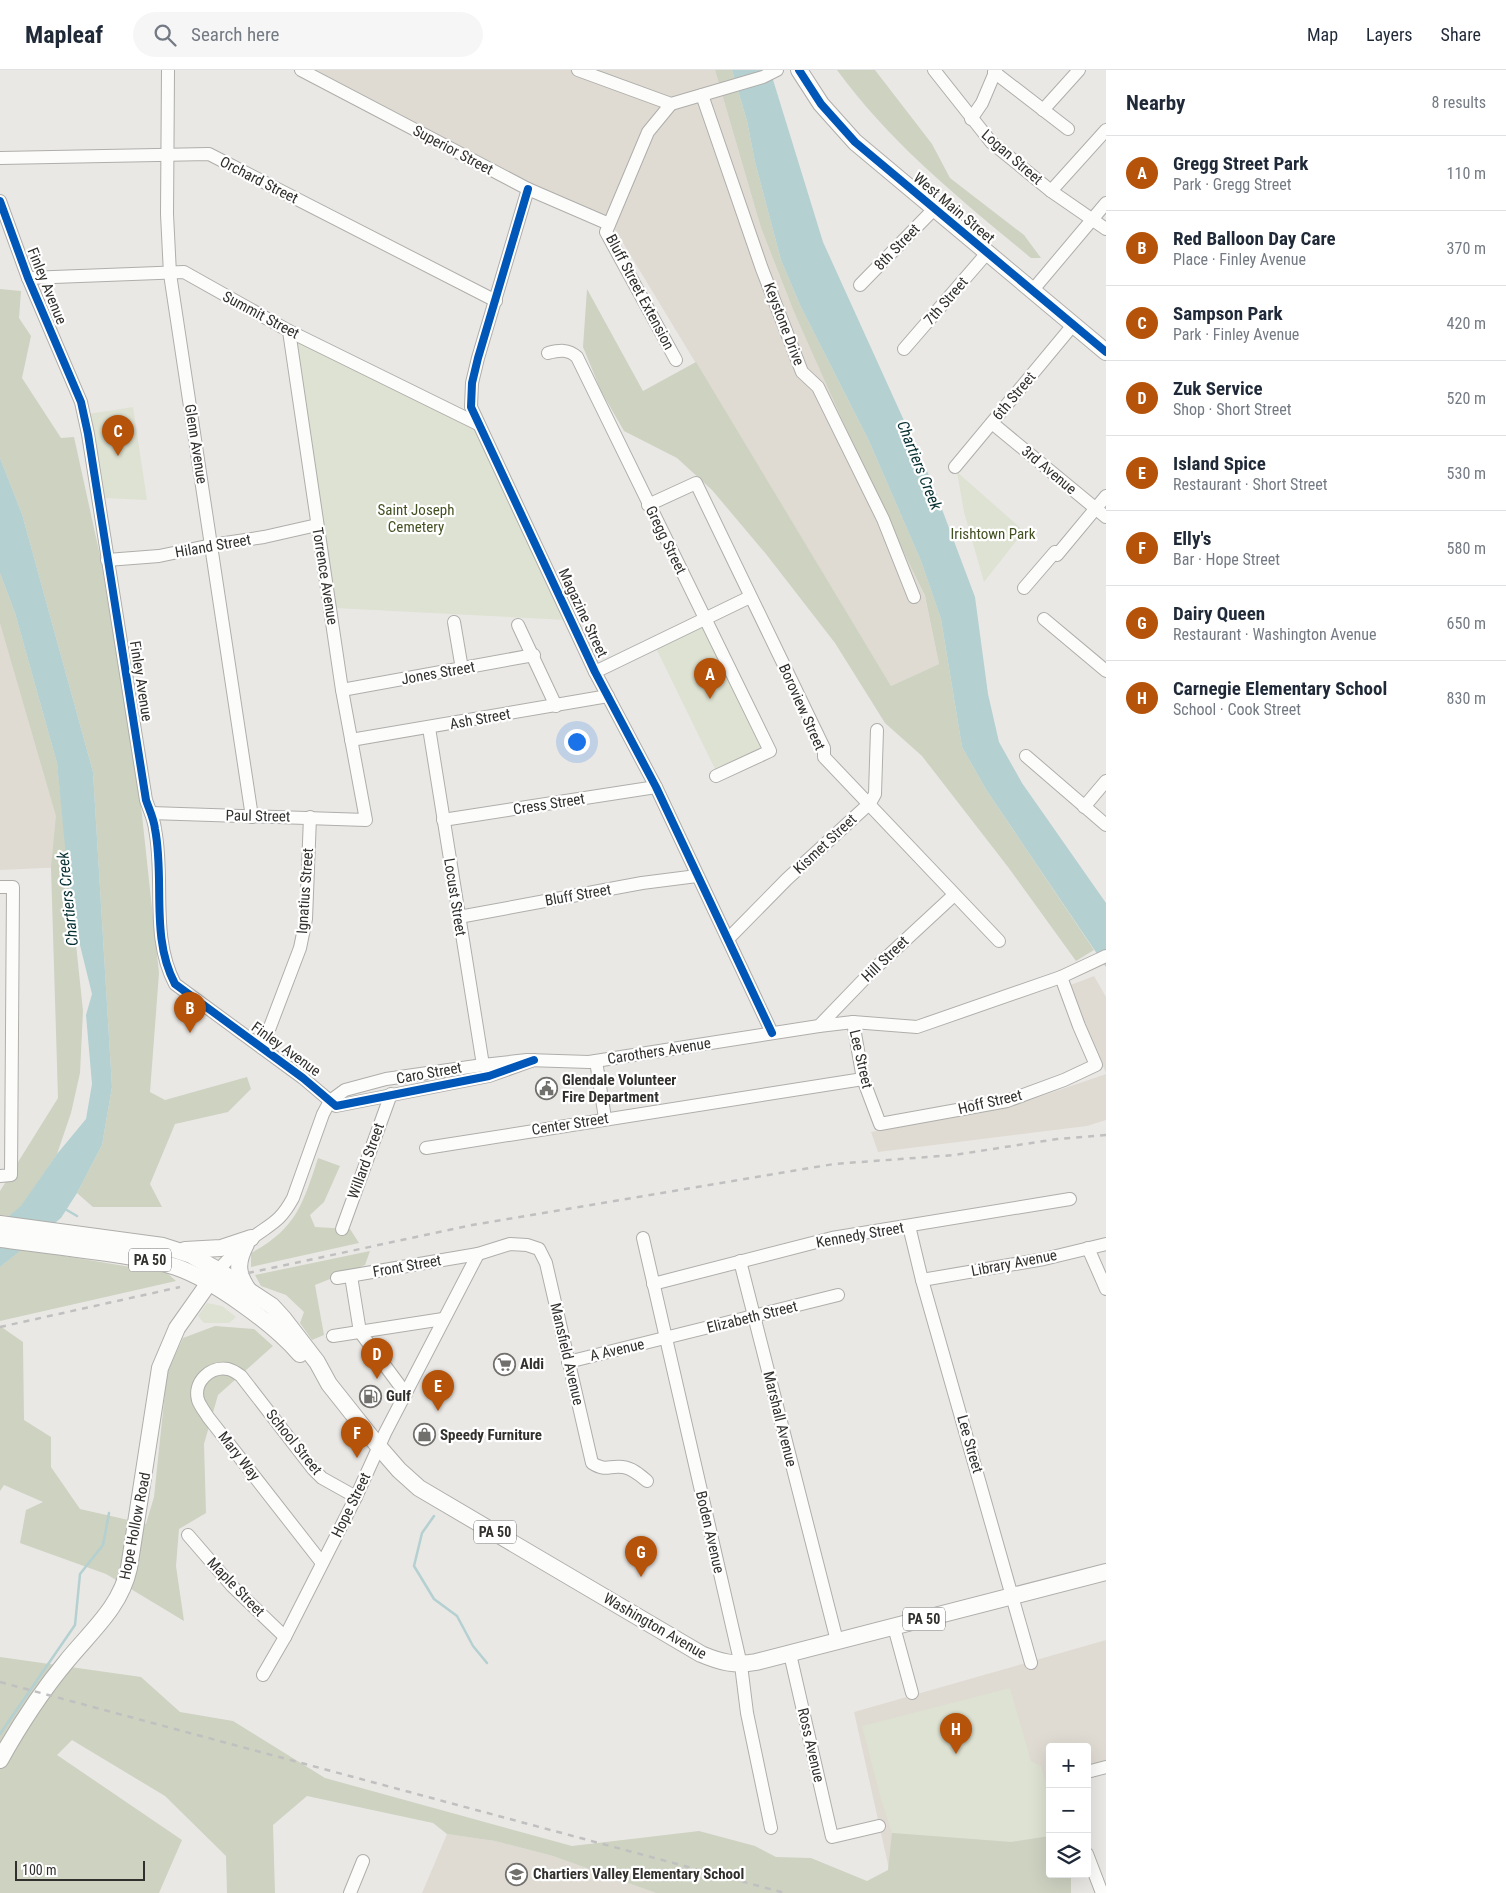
<!DOCTYPE html>
<html lang="en">
<head>
<meta charset="utf-8">
<style>
  :root { --surface:#fff; --page:#f6f6f7; --text:#1f2937; --muted:#747a83; --line:#e0e1e3; --accent:#b45309 }
  body { margin:0; font-family:"Roboto Condensed",sans-serif; background:var(--page); color:var(--text) }
  .controls { position:absolute; right:15px; bottom:15px; display:grid; overflow:hidden; border-radius:5px; box-shadow:0 5px 20px #0002 }
  .controls button { width:45px; height:45px; display:grid; place-items:center; padding:0; border:0; border-bottom:1px solid var(--line); background:var(--surface); color:var(--text); font:25px sans-serif }
  .scale { position:absolute; left:15px; bottom:12px; width:130px; box-sizing:border-box; padding-left:5px; border:2px solid #31302d; border-top:0; font-size:14px; line-height:18px; white-space:nowrap; color:#31302d; -webkit-text-stroke:4px #fff; paint-order:stroke }
  .you { position:absolute; left:576px; top:671px; width:18px; height:18px; margin:-12px; border:4px solid #fff; border-radius:50%; background:#1a73e8; box-shadow:0 0 0 8px #1a73e833 }
  .badge { display:grid; place-items:center; width:32px; height:32px; border-radius:50%; background:var(--accent); color:#fff; font-size:16px; font-weight:700 }
  .pin { position:absolute; translate:-50% -41px; filter:drop-shadow(0 1px 2px #0008) }
  .pin::after { content:''; position:absolute; top:26px; width:18px; height:15px; background:inherit; clip-path:polygon(0 0,100% 0,50% 100%) }
  .list { margin:0; padding:0; list-style:none }
  h2 { display:flex; justify-content:space-between; align-items:center; height:65px; margin:0; padding:0 20px; font-size:21px }
  h2 small { font-size:16px; font-weight:400; color:var(--muted) }
  .list li { display:grid; grid-template-columns:32px 1fr auto; gap:15px; align-items:center; box-sizing:border-box; height:75px; padding:0 20px; border-top:1px solid var(--line) }
  .list b { display:block; font-size:19px; white-space:nowrap }
  .list p { margin:0; font-size:16px; white-space:nowrap; color:var(--muted) }
  .list em { font-size:16px; font-style:normal; color:var(--muted) }
  .icon { flex:none; width:28px; height:28px; fill:none; stroke:currentColor; stroke-width:2; stroke-linecap:round; stroke-linejoin:round }
  .map { position:relative; flex:none; width:1106px; height:1823px; overflow:hidden }
  header { display:flex; align-items:center; gap:30px; box-sizing:border-box; height:70px; padding:0 25px; background:var(--surface); border-bottom:1px solid var(--line) }
  header strong { font-size:24px }
  nav { display:flex; gap:28px; margin-inline-start:auto; font-size:18px }
  .search { width:350px; height:45px; background:var(--page); display:flex; align-items:center; gap:12px; box-sizing:border-box; padding:0 18px; border-radius:28px; color:var(--muted); font-size:19px }
  main { display:flex }
  aside { flex:1; background:var(--surface) }
  .map>svg:first-child { display:block }
  .built { fill:#dfdbd2 }
  .green { fill:#dde2d2 }
  .forest { fill:#cdd2c1 }
  .water { fill:#b4d0d1 }
  .lines { fill:none; stroke-linecap:round; stroke-linejoin:round }
  .stream { stroke:#b4d0d1; stroke-width:2.5 }
  .minor-casing { stroke:#afaeab; stroke-width:14 }
  .major-casing { stroke:#afaeab; stroke-width:18 }
  .minor { stroke:#fcfcfb; stroke-width:12 }
  .major { stroke:#fcfcfb; stroke-width:16 }
  .rail { stroke:#c0c0c0; stroke-width:2.5; stroke-dasharray:6 6; stroke-linecap:butt }
  .cycleway-casing { stroke:#fff; stroke-width:11 }
  .cycleway { stroke:#0057b8; stroke-width:8 }
  .labels { text-anchor:middle; stroke-width:4.5; stroke-linejoin:round; paint-order:stroke }
  .shield { fill:#fff; stroke:#6f6e6c; stroke-width:1 }
  .shield-label { font-size:14px; font-weight:bold; fill:#31302d }
  .street-label { font-size:15px; fill:#31302d; stroke:#fff }
  .park-label { font-size:15px; fill:#435122; stroke:#fff }
  .poi-label { font-size:15px; font-weight:bold; fill:#31302d; stroke:#fff; text-anchor:start }
  .water-label { font-size:16px; font-style:italic; fill:#062f32; stroke:#fff }
</style>
</head>
<body>
<header>
<strong>Mapleaf</strong>
<div class="search"><svg class="icon" aria-label="search" viewBox="0 0 24 24"><circle cx="10" cy="10" r="6"/><path d="M15 15l6 6"/></svg>Search here</div>
<nav><a>Map</a><a>Layers</a><a>Share</a></nav>
</header>
<main>
<div class="map">
<svg width="1106" height="1823" viewBox="0 0 1106 1823">
  <rect width="100%" height="100%" fill="#eae8e5"/>
  <g class="built">
    <polygon points="316,0 715,0 761,158 794,242 925,527 939,594 891,616 614,158"/>
    <polygon points="0,503 57,693 67,797 0,800"/>
    <polygon points="1094,906 1106,927 1106,1003 1068,916"/>
    <polygon points="1106,1004 1106,1050 1087,1056 878,1082 871,1062 1012,1036"/>
    <polygon points="1106,1570 1106,1692 1087,1697 1087,1677 1050,1677 1050,1777 891,1808 854,1642"/>
    <polygon points="447,1764 495,1771 553,1786 656,1823 422,1823"/>
  </g>
  <g class="green">
    <polygon points="294,267 475,356 567,550 335,538"/>
    <polygon points="133,337 147,430 103,428 88,344"/>
    <polygon points="957,402 1024,461 984,512 964,442"/>
    <polygon points="703,553 764,681 717,703 655,576"/>
    <polygon points="207,1233 222,1236 236,1247 229,1253 204,1253 198,1246"/>
    <polygon points="1010,1618 1031,1691 1041,1696 1050,1728 1050,1766 1011,1772 892,1763 881,1729 862,1656"/>
  </g>
  <g class="forest">
    <polygon points="715,0 732,0 747,51 755,92 781,190 800,235 869,371 921,491 941,549 962,677 987,721 1094,880 1076,891 1008,797 922,686 885,653 835,573 766,484 712,420 677,388 624,361 601,321 583,277 587,219 643,321 696,292 891,616 939,594 925,526 871,414 794,242 761,158"/>
    <path d="M837 0H875L932 74 950 108 1024 165 1041 188H1031C961 130 891 74 837 0Z"/>
    <polygon points="0,219 21,221 19,248 31,266 22,308 61,368 74,367 101,490 141,736 159,903 150,1022 165,1030 247,1007 251,1019 228,1042 175,1054 150,1114 162,1137 93,1137 77,1123 102,1075 112,1017 93,702 22,444 0,388"/>
    <polygon points="0,503 15,543 57,693 83,941 80,1003 71,1043 57,1084 21,1137 9,1146 0,1145 0,1121 58,1028 51,798 56,746 0,553"/>
    <path d="M318 1088 340 1096 324 1132 310 1145 315 1157 350 1159 359 1173 251 1197V1183C296 1159 303 1134 318 1088Z"/>
    <polygon points="22,1179 167,1203 176,1211 0,1251 0,1197"/>
    <polygon points="370,1181 365,1195 315,1215 324,1265 312,1270 300,1253 304,1242 286,1225 261,1216 255,1205"/>
    <polygon points="0,1256 23,1272 24,1350 51,1367 51,1397 80,1439 146,1454 154,1427 167,1303 183,1268 215,1256 254,1259 273,1276 218,1325 204,1374 206,1443 179,1459 176,1496 184,1551 106,1504 20,1473 26,1440 43,1432 4,1415 0,1421"/>
    <polygon points="0,1587 141,1607 180,1642 233,1651 325,1708 572,1776 699,1761 755,1776 776,1787 811,1788 867,1811 888,1800 892,1763 1011,1772 1050,1766 1050,1804 1071,1804 1071,1823 656,1823 553,1786 495,1771 447,1764 433,1753 307,1726 273,1755 275,1823 227,1823 226,1786 165,1726 72,1670 57,1685 182,1770 159,1823 0,1823"/>
  </g>
  <g class="water">
    <polygon points="732,0 770,0 823,172 931,410 975,527 988,624 999,672 1022,713 1106,833 1106,897 987,721 962,677 941,549 921,491 869,371 800,235 781,190 755,92 747,51"/>
    <polygon points="0,388 22,444 93,702 112,1017 102,1075 77,1123 61,1148 0,1197 0,1159 9,1146 21,1136 57,1084 86,1049 92,1014 86,945 92,924 78,867 67,797 57,693 15,543 0,503"/>
  </g>
  <g class="lines">
    <g class="stream">
      <polyline points="65,1139 77,1146"/>
      <polyline points="434,1446 422,1463 414,1496 434,1529 457,1546 473,1576 487,1593"/>
      <polyline points="0,1664 75,1555 80,1504 103,1475 109,1443"/>
    </g>
    <defs>
      <g id="minor">
        <polyline points="168,0 167,144 170,204 252,747"/>
        <polyline points="301,0 528,119 609,154"/>
        <polyline points="578,0 671,34 763,7 777,0"/>
        <polyline points="934,0 991,72 1051,121 1106,159"/>
        <polyline points="994,2 1068,59"/>
        <polyline points="702,25 762,199 802,302 818,317 883,449 914,527"/>
        <polyline points="671,34 648,62 606,162 676,290"/>
        <polyline points="1043,40 1079,0"/>
        <polyline points="971,49 982,33 996,0"/>
        <polyline points="0,88 209,84 496,231"/>
        <polyline points="528,119 478,288 472,313 471,337 595,602 656,717 772,963"/>
        <polyline points="1051,121 1106,60"/>
        <path d="M0 131 28 208 81 332 88 364 146 730C149 739 154 749 155 759 165 810 150 867 175 914L303 1008 336 1036 489 1006 534 990"/>
        <polyline points="28,208 184,202 289,261 478,354"/>
        <polyline points="860,215 934,139"/>
        <polyline points="1032,221 1106,133"/>
        <polyline points="904,279 987,183"/>
        <path d="M548 283C560 280 568 279 577 287L770 681 716 706"/>
        <polyline points="992,353 1106,447"/>
        <polyline points="955,397 1073,255"/>
        <polyline points="648,435 696,413 824,678 824,687 999,871"/>
        <polyline points="1057,485 1106,426"/>
        <polyline points="107,490 159,486 212,475 264,467 317,455"/>
        <polyline points="1024,518 1055,482"/>
        <polyline points="1044,549 1106,601"/>
        <polyline points="454,552 462,599"/>
        <polyline points="518,555 556,636"/>
        <polyline points="595,602 750,527"/>
        <polyline points="342,620 534,585"/>
        <polyline points="429,658 483,995"/>
        <polyline points="351,670 608,626"/>
        <polyline points="1026,686 1106,755"/>
        <polyline points="1084,737 1106,711"/>
        <polyline points="151,743 366,750 342,620 289,261"/>
        <polyline points="443,750 656,717"/>
        <polyline points="0,817 13,817 11,1105 0,1106"/>
        <polyline points="459,847 642,813 697,806"/>
        <polyline points="728,869 787,809 870,733 875,724 877,660"/>
        <polyline points="853,952 863,1009 880,1054 1007,1031 1064,1010 1096,995 1079,956 1061,907"/>
        <polyline points="819,956 873,900 954,825"/>
        <polyline points="262,978 300,878 306,849 310,747"/>
        <polyline points="596,991 605,1048"/>
        <polyline points="426,1078 863,1009"/>
        <polyline points="909,1156 922,1210 1031,1593"/>
        <polyline points="342,1159 391,1024"/>
        <polyline points="643,1168 741,1595 747,1643 771,1758"/>
        <polyline points="1088,1178 1106,1219"/>
        <polyline points="740,1191 837,1571"/>
        <path d="M218 1200C229 1189 239 1177 252 1168 272 1153 280 1152 293 1128L323 1044 330 1031 345 1020 386 1009 483 995 527 990 589 992 819 956 853 952 917 957 1061 907 1106 886"/>
        <polyline points="351,1206 360,1262 406,1324"/>
        <path d="M337 1208 478 1184 510 1174 527 1175 539 1179 546 1193 592 1393C606 1402 609 1395 623 1397 632 1398 640 1405 647 1411"/>
        <polyline points="922,1210 1044,1189 1106,1174"/>
        <polyline points="653,1214 832,1168 1070,1129"/>
        <polyline points="333,1266 443,1249"/>
        <polyline points="568,1292 838,1225"/>
        <polyline points="188,1465 232,1516 285,1567"/>
        <path d="M322 1493 208 1347C205 1342 200 1336 198 1330 193 1312 210 1296 228 1299 232 1300 237 1303 241 1306L313 1399 322 1408 356 1427"/>
        <polyline points="894,1557 912,1623"/>
        <polyline points="790,1584 832,1767 879,1756"/>
        <polyline points="263,1605 285,1567 356,1427 385,1363 478,1184"/>
        <polyline points="1087,1702 1106,1697"/>
        <polyline points="1087,1784 1102,1823"/>
        <polyline points="350,1823 363,1791"/>
      </g>
      <g id="major">
        <polyline points="799,0 821,34 855,72 1106,282"/>
        <path d="M0 1154 163 1176 191 1185 218 1200 272 1236 283 1248 317 1292 329 1314 379 1377 399 1400 419 1418 701 1584C720 1592 735 1596 756 1592L1106 1502"/>
        <path d="M0 1169C40 1174 81 1179 121 1185 139 1188 159 1191 176 1197 214 1210 274 1254 300 1284"/>
        <path d="M246 1174C236 1193 237 1204 249 1221"/>
        <polyline points="185,1180 221,1178 251,1168"/>
        <path d="M0 1690C19 1656 41 1622 66 1592 91 1561 120 1538 129 1498L160 1298 177 1258 218 1200"/>
      </g>
    </defs>
    <use href="#minor" class="minor-casing"/>
    <use href="#major" class="major-casing"/>
    <use href="#minor" class="minor"/>
    <use href="#major" class="major"/>
    <g class="rail">
      <polyline points="248,1203 472,1155 834,1094 954,1085 1057,1069 1106,1065"/>
      <polyline points="0,1257 180,1217"/>
      <polyline points="0,1612 785,1823"/>
    </g>
    <defs>
      <g id="cycleway">
        <polyline points="799,0 821,34 855,72 1106,282"/>
        <polyline points="528,119 478,288 472,313 471,337 595,602 656,717 772,963"/>
        <path d="M0 131 28 208 81 332 88 364 146 730C149 739 154 749 155 759 165 810 150 867 175 914L303 1008 336 1036 489 1006 534 990"/>
      </g>
    </defs>
    <use href="#cycleway" class="cycleway-casing"/>
    <use href="#cycleway" class="cycleway"/>
  </g>
  <defs>
    <symbol id="civic-ring" viewBox="-11 -11 22 22"><circle r="9.5" fill="#fff" stroke="#72706d" stroke-width="1.5"/><path d="M-.6-6.5H3V-4.5H.6V-3L4-1V1h2V6H-6V1h2V-1L-.6-3ZM-1.2 2.5V6h2.4V2.5Z" fill="#72706d"/></symbol>
    <symbol id="supermarket-ring" viewBox="-11 -11 22 22"><circle r="9.5" fill="#fff" stroke="#72706d" stroke-width="1.5"/><path d="M-6-5.5h2.5l.6 2H6L4.5 2H-2.5L-4.4-4H-6ZM-1.5 3.2a1.3 1.3 0 1 0 .1 0ZM3 3.2a1.3 1.3 0 1 0 .1 0Z" fill="#72706d"/></symbol>
    <symbol id="fuel-ring" viewBox="-11 -11 22 22"><circle r="9.5" fill="#fff" stroke="#72706d" stroke-width="1.5"/><path d="M-5.5-6h7V0h2V4h1.3V-2.5L3-4.5l.8-.8L6-3V5H2.5V1h-1V6h-7ZM-4.2-4.7v3.2H.2V-4.7Z" fill="#72706d"/></symbol>
    <symbol id="shop-ring" viewBox="-11 -11 22 22"><circle r="9.5" fill="#fff" stroke="#72706d" stroke-width="1.5"/><path d="M-5-2.5h2.3a2.7 3.5 0 0 1 5.4 0H5L5.5 6h-11ZM-1.5-2.5h3a1.5 2.3 0 0 0-3 0Z" fill="#72706d"/></symbol>
    <symbol id="school-ring" viewBox="-11 -11 22 22"><circle r="9.5" fill="#fff" stroke="#72706d" stroke-width="1.5"/><path d="M0-5L7-2L0 1L-7-2ZM-4 1L0 2.5L4 1V4Q0 6-4 4Z" fill="#72706d"/></symbol>
  </defs>
  <g fill-rule="evenodd">
    <use href="#civic-ring" x="534" y="1006" width="25" height="25"/>
    <use href="#supermarket-ring" x="492" y="1282" width="25" height="25"/>
    <use href="#fuel-ring" x="358" y="1314" width="25" height="25"/>
    <use href="#shop-ring" x="412" y="1352" width="25" height="25"/>
    <use href="#school-ring" x="504" y="1792" width="25" height="25"/>
  </g>
  <g class="labels">
    <g class="shield">
      <rect x="129" y="1178.5" width="42" height="23" rx="4"/>
      <rect x="474" y="1450.5" width="42" height="23" rx="4"/>
      <rect x="903" y="1537.5" width="42" height="23" rx="4"/>
    </g>
    <g class="shield-label">
      <text x="150" y="1195">PA 50</text>
      <text x="495" y="1467">PA 50</text>
      <text x="924" y="1554">PA 50</text>
    </g>
    <g class="street-label">
      <text transform="translate(453 80) rotate(28)" y="5">Superior Street</text>
      <text transform="translate(1012 87) rotate(41)" y="5">Logan Street</text>
      <text transform="translate(259 110) rotate(27)" y="5">Orchard Street</text>
      <text transform="translate(954 138) rotate(40)" y="5">West Main Street</text>
      <text transform="translate(897 177) rotate(-46)" y="5">8th Street</text>
      <text transform="translate(47 216) rotate(68)" y="5">Finley Avenue</text>
      <text transform="translate(640 222) rotate(62)" y="5">Bluff Street Extension</text>
      <text transform="translate(946 231) rotate(-49)" y="5">7th Street</text>
      <text transform="translate(261 245) rotate(28)" y="5">Summit Street</text>
      <text transform="translate(784 254) rotate(69)" y="5">Keystone Drive</text>
      <text transform="translate(1014 326) rotate(-50)" y="5">6th Street</text>
      <text transform="translate(196 374) rotate(81)" y="5">Glenn Avenue</text>
      <text transform="translate(1049 400) rotate(40)" y="5">3rd Avenue</text>
      <text transform="translate(666 470) rotate(64)" y="5">Gregg Street</text>
      <text transform="translate(213 476) rotate(-10)" y="5">Hiland Street</text>
      <text transform="translate(325 506) rotate(81)" y="5">Torrence Avenue</text>
      <text transform="translate(583 543) rotate(65)" y="5">Magazine Street</text>
      <text transform="translate(438 603) rotate(-10)" y="5">Jones Street</text>
      <text transform="translate(141 611) rotate(81)" y="5">Finley Avenue</text>
      <text transform="translate(802 637) rotate(66)" y="5">Boroview Street</text>
      <text transform="translate(480 649) rotate(-10)" y="5">Ash Street</text>
      <text transform="translate(549 734) rotate(-9)" y="5">Cress Street</text>
      <text transform="translate(258 746) rotate(1)" y="5">Paul Street</text>
      <text transform="translate(825 774) rotate(-43)" y="5">Kismet Street</text>
      <text transform="translate(305 821) rotate(-86)" y="5">Ignatius Street</text>
      <text transform="translate(578 825) rotate(-10)" y="5">Bluff Street</text>
      <text transform="translate(455 827) rotate(81)" y="5">Locust Street</text>
      <text transform="translate(885 889) rotate(-44)" y="5">Hill Street</text>
      <text transform="translate(286 979) rotate(36)" y="5">Finley Avenue</text>
      <text transform="translate(659 981) rotate(-9)" y="5">Carothers Avenue</text>
      <text transform="translate(861 989) rotate(77)" y="5">Lee Street</text>
      <text transform="translate(429 1003) rotate(-10)" y="5">Caro Street</text>
      <text transform="translate(990 1032) rotate(-13)" y="5">Hoff Street</text>
      <text transform="translate(570 1054) rotate(-9)" y="5">Center Street</text>
      <text transform="translate(366 1091) rotate(-70)" y="5">Willard Street</text>
      <text transform="translate(860 1165) rotate(-10)" y="5">Kennedy Street</text>
      <text transform="translate(1014 1193) rotate(-11)" y="5">Library Avenue</text>
      <text transform="translate(407 1196) rotate(-10)" y="5">Front Street</text>
      <text transform="translate(752 1247) rotate(-14)" y="5">Elizabeth Street</text>
      <text transform="translate(617 1280) rotate(-13)" y="5">A Avenue</text>
      <text transform="translate(567 1284) rotate(77)" y="5">Mansfield Avenue</text>
      <text transform="translate(780 1349) rotate(76)" y="5">Marshall Avenue</text>
      <text transform="translate(294 1372) rotate(51)" y="5">School Street</text>
      <text transform="translate(970 1374) rotate(74)" y="5">Lee Street</text>
      <text transform="translate(239 1386) rotate(52)" y="5">Mary Way</text>
      <text transform="translate(351 1435) rotate(-64)" y="5">Hope Street</text>
      <text transform="translate(135 1456) rotate(-79)" y="5">Hope Hollow Road</text>
      <text transform="translate(710 1462) rotate(77)" y="5">Boden Avenue</text>
      <text transform="translate(236 1517) rotate(46)" y="5">Maple Street</text>
      <text transform="translate(655 1556) rotate(30)" y="5">Washington Avenue</text>
      <text transform="translate(811 1675) rotate(77)" y="5">Ross Avenue</text>
    </g>
    <g class="park-label">
      <text x="416" y="445">Saint Joseph<tspan x="416" dy="17">Cemetery</tspan></text>
      <text x="993" y="469">Irishtown Park</text>
    </g>
    <g class="poi-label">
      <text x="562" y="1015">Glendale Volunteer<tspan x="562" dy="17">Fire Department</tspan></text>
      <text x="520" y="1299">Aldi</text>
      <text x="386" y="1331">Gulf</text>
      <text x="440" y="1370">Speedy Furniture</text>
      <text x="533" y="1809">Chartiers Valley Elementary School</text>
    </g>
    <g class="water-label">
      <text transform="translate(920 395) rotate(68)" y="6">Chartiers Creek</text>
      <text transform="translate(67 829) rotate(-96)" y="6">Chartiers Creek</text>
    </g>
  </g>
</svg>
<div class="controls">
<button>+</button>
<button>−</button>
<button><svg class="icon" aria-label="layers" viewBox="0 0 24 24"><path d="M12 4l9 5-9 5-9-5zM3 14l9 5 9-5"/></svg></button>
</div>
<div class="scale">100 m</div>
<div class="you"></div>
<div class="pin badge" style="left:710px;top:629px">A</div>
<div class="pin badge" style="left:190px;top:963px">B</div>
<div class="pin badge" style="left:118px;top:386px">C</div>
<div class="pin badge" style="left:377px;top:1309px">D</div>
<div class="pin badge" style="left:438px;top:1341px">E</div>
<div class="pin badge" style="left:357px;top:1388px">F</div>
<div class="pin badge" style="left:641px;top:1507px">G</div>
<div class="pin badge" style="left:956px;top:1684px">H</div>
</div>
<aside>
<h2>Nearby<small>8 results</small></h2>
<ul class="list">
<li><span class="badge">A</span><div><b>Gregg Street Park</b><p>Park · Gregg Street</p></div><em>110 m</em></li>
<li><span class="badge">B</span><div><b>Red Balloon Day Care</b><p>Place · Finley Avenue</p></div><em>370 m</em></li>
<li><span class="badge">C</span><div><b>Sampson Park</b><p>Park · Finley Avenue</p></div><em>420 m</em></li>
<li><span class="badge">D</span><div><b>Zuk Service</b><p>Shop · Short Street</p></div><em>520 m</em></li>
<li><span class="badge">E</span><div><b>Island Spice</b><p>Restaurant · Short Street</p></div><em>530 m</em></li>
<li><span class="badge">F</span><div><b>Elly's</b><p>Bar · Hope Street</p></div><em>580 m</em></li>
<li><span class="badge">G</span><div><b>Dairy Queen</b><p>Restaurant · Washington Avenue</p></div><em>650 m</em></li>
<li><span class="badge">H</span><div><b>Carnegie Elementary School</b><p>School · Cook Street</p></div><em>830 m</em></li>
</ul>
</aside>
</main>
</body>
</html>
